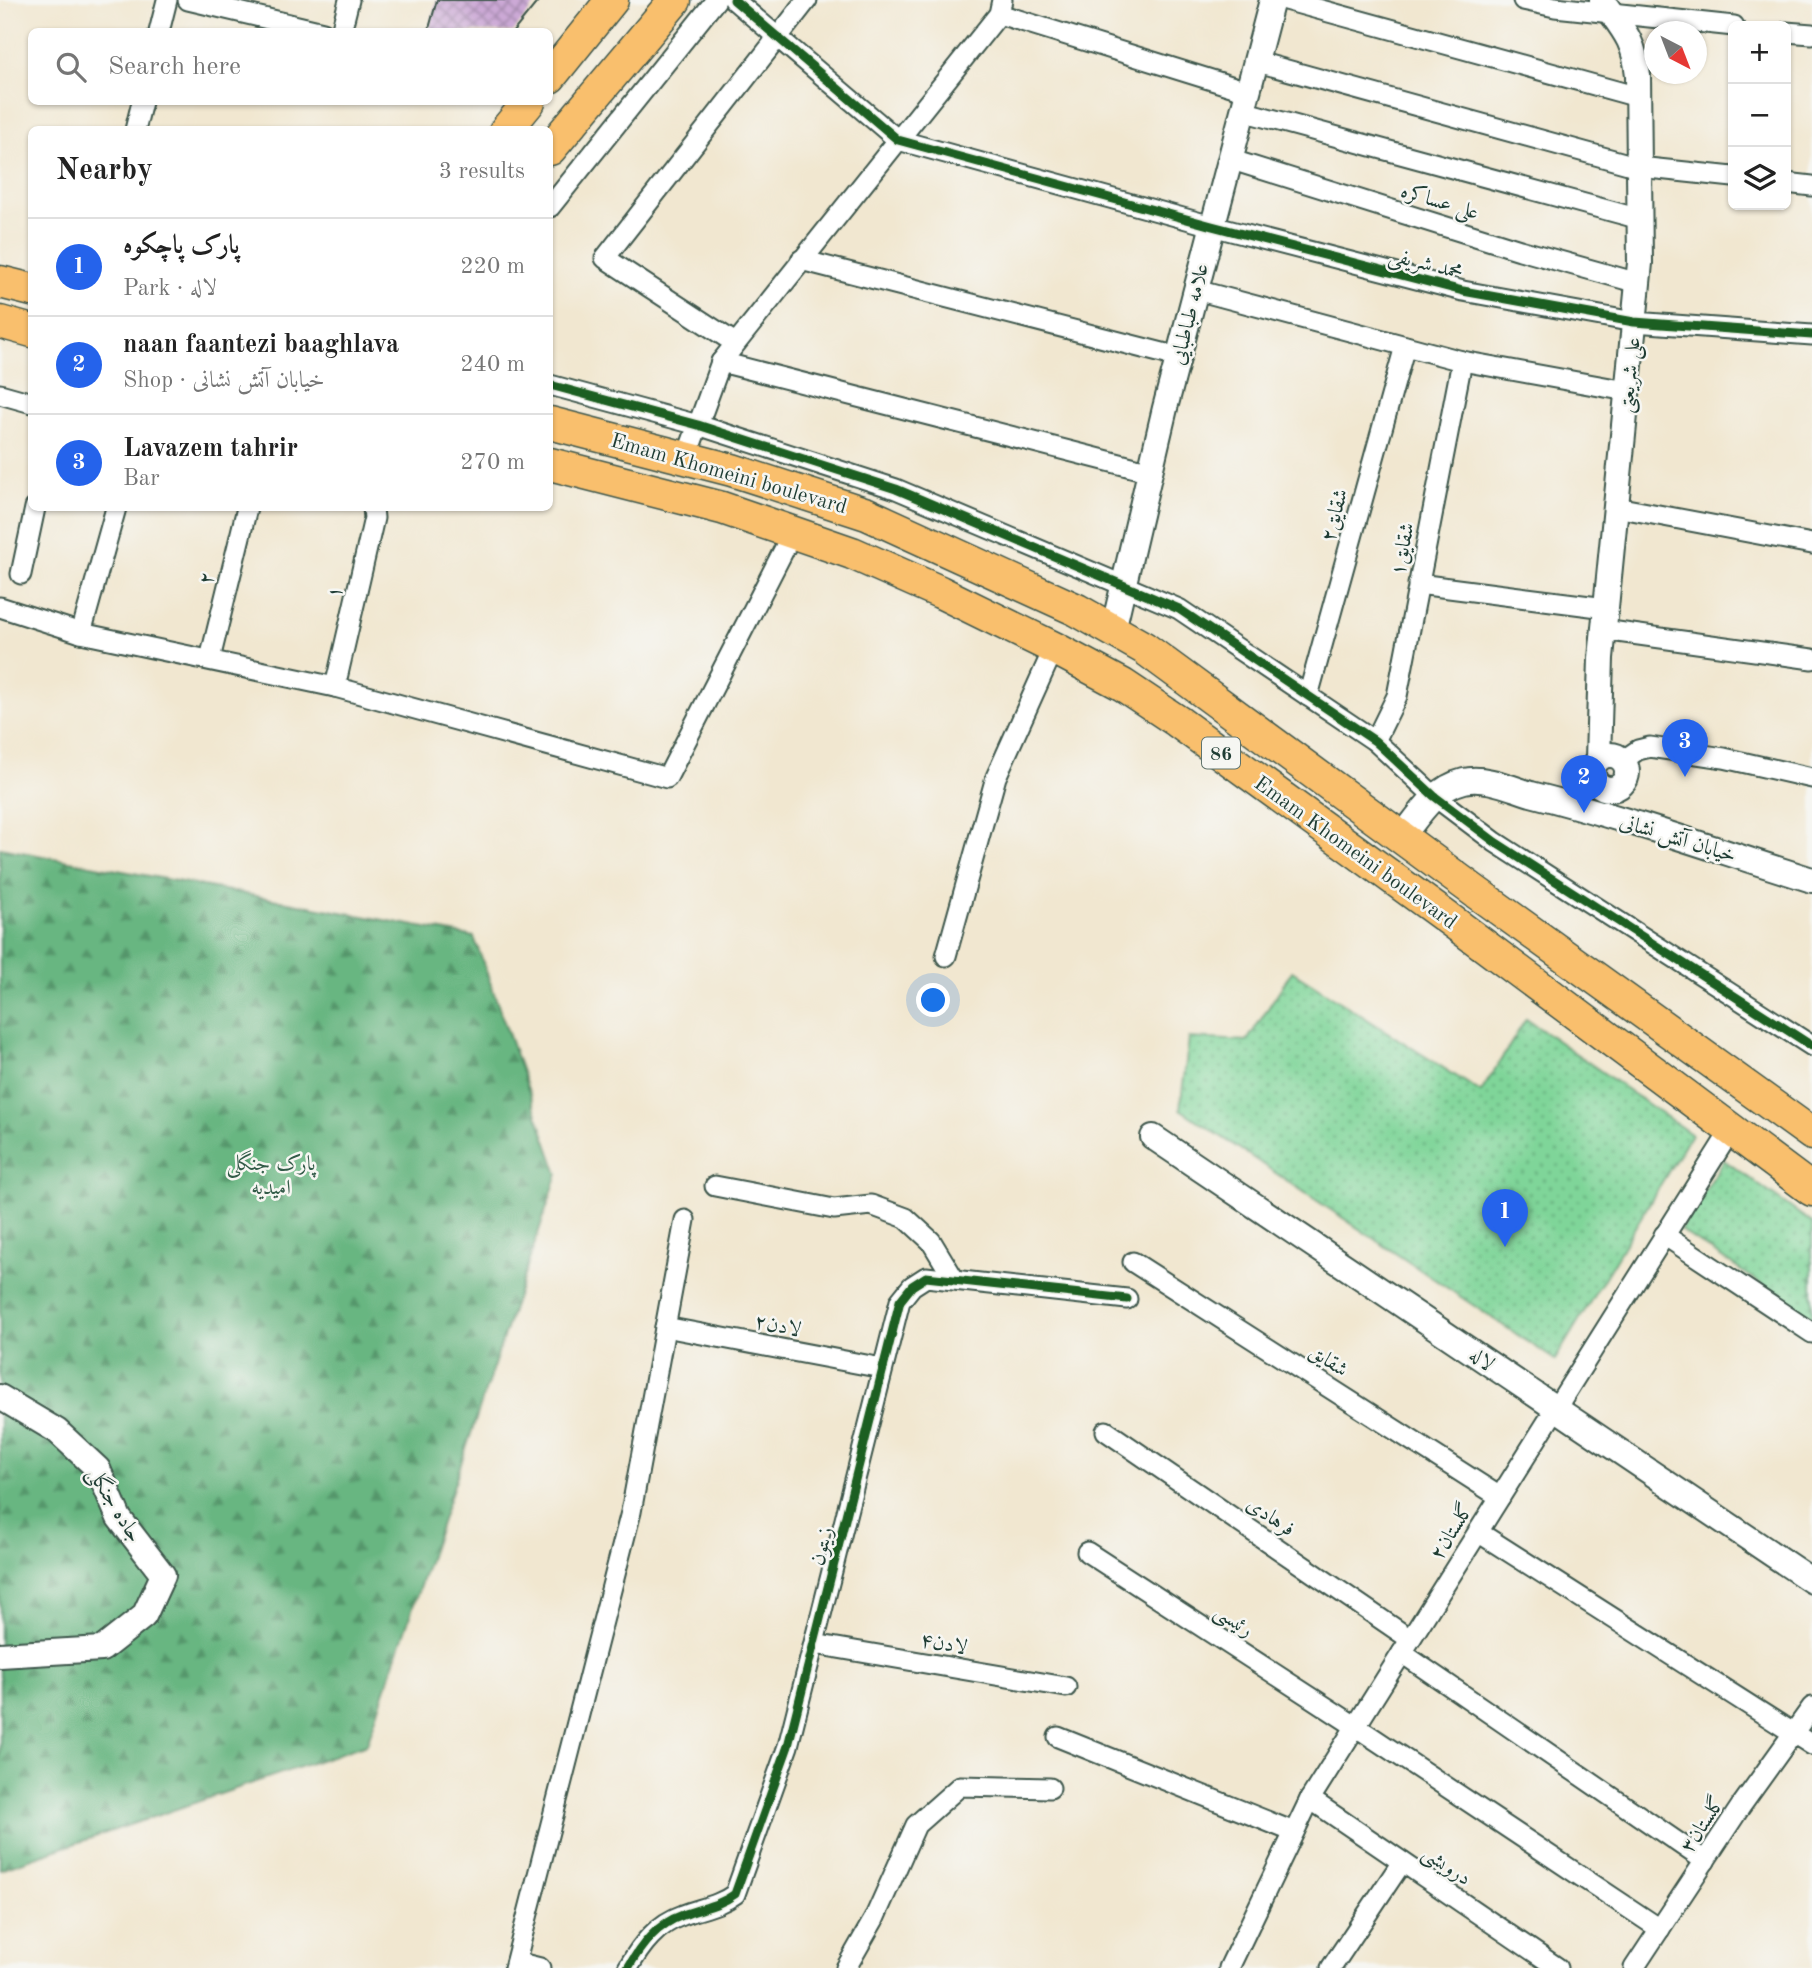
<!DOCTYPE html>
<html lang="en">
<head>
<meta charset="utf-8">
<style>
  :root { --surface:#fff; --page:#f2f2f2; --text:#222; --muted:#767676; --line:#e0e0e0; --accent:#2563eb }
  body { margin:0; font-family:"Old Standard TT",Amiri,serif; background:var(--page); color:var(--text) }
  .controls { position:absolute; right:21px; top:21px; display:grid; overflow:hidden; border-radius:10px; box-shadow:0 2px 5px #0004 }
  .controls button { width:63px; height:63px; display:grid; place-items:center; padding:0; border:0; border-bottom:2px solid var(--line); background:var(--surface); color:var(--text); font:35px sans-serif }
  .compass { position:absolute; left:1644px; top:21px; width:63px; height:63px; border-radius:50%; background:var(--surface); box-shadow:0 2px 5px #0004; rotate:138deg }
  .you { position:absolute; left:934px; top:1001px; width:24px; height:24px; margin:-18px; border:5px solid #fff; border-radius:50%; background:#1a73e8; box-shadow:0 0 0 10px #1a73e833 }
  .badge { display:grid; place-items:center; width:46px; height:46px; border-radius:50%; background:var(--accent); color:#fff; font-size:23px; font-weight:700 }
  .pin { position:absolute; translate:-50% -58px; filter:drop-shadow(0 2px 4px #0008) }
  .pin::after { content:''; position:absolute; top:37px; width:24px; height:21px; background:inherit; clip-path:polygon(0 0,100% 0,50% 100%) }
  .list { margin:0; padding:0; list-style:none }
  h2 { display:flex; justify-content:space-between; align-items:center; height:91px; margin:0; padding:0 28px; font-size:30px }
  h2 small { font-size:23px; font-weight:400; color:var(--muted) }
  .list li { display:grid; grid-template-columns:46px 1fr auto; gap:21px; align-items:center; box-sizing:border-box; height:98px; padding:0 28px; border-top:2px solid var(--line) }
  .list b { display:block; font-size:26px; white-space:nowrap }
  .list p { margin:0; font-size:23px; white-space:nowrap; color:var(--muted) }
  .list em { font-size:23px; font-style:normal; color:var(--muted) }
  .icon { flex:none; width:38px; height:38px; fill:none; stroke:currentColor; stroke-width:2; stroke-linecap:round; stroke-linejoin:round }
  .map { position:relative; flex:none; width:1812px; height:1968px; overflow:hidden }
  .search { position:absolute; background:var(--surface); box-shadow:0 2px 5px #0004; left:28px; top:28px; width:525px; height:77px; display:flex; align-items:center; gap:18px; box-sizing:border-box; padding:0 24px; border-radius:10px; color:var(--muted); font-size:26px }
  .panel { position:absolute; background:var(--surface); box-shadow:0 2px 5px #0004; left:28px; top:126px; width:525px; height:385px; border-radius:10px }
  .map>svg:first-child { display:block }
  .green { fill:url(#green-dots); stroke:#4f8966; stroke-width:2 }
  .forest { fill:url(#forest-firs); stroke:#437a5a; stroke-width:2 }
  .building { fill:url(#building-cross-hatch) }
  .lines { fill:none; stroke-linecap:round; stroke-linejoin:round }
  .minor-casing { stroke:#3e564b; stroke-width:23 }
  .tertiary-casing { stroke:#3e564b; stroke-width:28 }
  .primary-casing { stroke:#3e564b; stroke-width:35 }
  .minor { stroke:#fff; stroke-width:19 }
  .tertiary { stroke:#fff; stroke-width:24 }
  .primary { stroke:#f9bf6d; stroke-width:32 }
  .cycleway-casing { stroke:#f6f6f2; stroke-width:13 }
  .cycleway { stroke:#1b5e20; stroke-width:9 }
  .labels { text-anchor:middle; stroke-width:5; stroke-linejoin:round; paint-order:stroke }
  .shield { fill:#f6f6f2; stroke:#60746d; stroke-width:2 }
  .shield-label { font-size:19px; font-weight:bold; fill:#1f3d34 }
  .street-label { font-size:21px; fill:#1f3d34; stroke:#f6f6f2 }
  .park-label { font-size:21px; fill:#325b48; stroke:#f6f6f2 }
</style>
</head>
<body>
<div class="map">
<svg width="1812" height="1968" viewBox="0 0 1812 1968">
  <defs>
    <pattern id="green-dots" width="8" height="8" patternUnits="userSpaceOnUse" patternTransform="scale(1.75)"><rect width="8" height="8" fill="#7fd599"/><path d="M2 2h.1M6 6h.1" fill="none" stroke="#67ae7e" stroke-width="1.8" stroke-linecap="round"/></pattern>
    <pattern id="forest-firs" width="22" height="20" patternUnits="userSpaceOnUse" patternTransform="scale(1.75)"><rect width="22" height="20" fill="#67b681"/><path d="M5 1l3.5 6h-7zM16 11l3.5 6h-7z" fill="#54956a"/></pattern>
    <pattern id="building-cross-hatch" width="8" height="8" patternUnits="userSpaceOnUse" patternTransform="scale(1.75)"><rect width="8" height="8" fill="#cca9d6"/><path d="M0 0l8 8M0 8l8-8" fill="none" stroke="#a58bae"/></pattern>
  </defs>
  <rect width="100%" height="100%" fill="#f6f6f2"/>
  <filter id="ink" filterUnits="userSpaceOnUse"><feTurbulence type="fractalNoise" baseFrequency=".0143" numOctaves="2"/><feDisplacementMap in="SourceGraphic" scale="14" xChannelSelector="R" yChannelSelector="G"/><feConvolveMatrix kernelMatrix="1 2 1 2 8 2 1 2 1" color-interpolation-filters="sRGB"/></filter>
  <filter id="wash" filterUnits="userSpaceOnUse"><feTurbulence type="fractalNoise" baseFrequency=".00686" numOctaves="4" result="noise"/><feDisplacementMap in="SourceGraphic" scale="28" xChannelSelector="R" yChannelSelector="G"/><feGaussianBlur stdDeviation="1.57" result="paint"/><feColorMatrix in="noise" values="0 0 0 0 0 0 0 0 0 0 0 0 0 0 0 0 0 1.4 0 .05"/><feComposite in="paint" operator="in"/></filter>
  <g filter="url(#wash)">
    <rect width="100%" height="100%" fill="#f1e7d0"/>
    <g class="green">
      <polygon points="1292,971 1481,1092 1526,1019 1691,1134 1555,1360 1180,1109 1189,1038 1247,1041"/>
      <polygon points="1724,1160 1812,1223 1812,1318 1680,1230"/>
    </g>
    <polygon class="forest" points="0,848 474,937 558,1174 367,1744 0,1869"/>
    <g id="blocks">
      <polygon class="building" points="437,0 539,0 513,32 428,32"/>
    </g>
  </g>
  <g filter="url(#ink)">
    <use href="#blocks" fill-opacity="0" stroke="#3e564b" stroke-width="2"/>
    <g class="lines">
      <defs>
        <g id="minor">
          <polyline points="188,0 323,32"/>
          <polyline points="734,0 898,140 1212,226 1463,291 1634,322 1812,335"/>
          <polyline points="1285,0 1638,97"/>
          <polyline points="1523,0 1555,7 1734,26"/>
          <polyline points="999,14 1247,91"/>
          <polyline points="159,32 167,0"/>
          <polyline points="341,32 349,0"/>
          <polyline points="1786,32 1812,34"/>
          <polyline points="1254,61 1639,167 1733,177"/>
          <polyline points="1242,111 1640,219"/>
          <polyline points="135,130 142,102"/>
          <polyline points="1229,159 1520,250 1638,283"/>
          <polyline points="1786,183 1812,186"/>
          <polyline points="550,207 716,0"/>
          <polyline points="801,260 1178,357"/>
          <polyline points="1196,290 1462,361 1627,391"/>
          <polyline points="735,343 605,258 807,0"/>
          <polyline points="721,362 1151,472"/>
          <polyline points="550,385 698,425 896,489 1179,609 1375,741 1434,796 1495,842 1812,1046"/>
          <polyline points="0,394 32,403"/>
          <polyline points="686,458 721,362 999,14 1002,0"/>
          <polyline points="1616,507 1812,544"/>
          <polyline points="21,574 35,508"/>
          <polyline points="1418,584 1606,608"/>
          <polyline points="0,607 81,633 335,687 667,778 793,532"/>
          <polyline points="1603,630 1812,659"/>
          <polyline points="81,633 116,508"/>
          <polyline points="210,659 247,508"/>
          <polyline points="335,687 374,518 373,508"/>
          <polyline points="1308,696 1405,346"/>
          <polyline points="1375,741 1397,696 1462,361"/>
          <polyline points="1622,761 1638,750 1650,747 1724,758 1812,778"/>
          <polyline points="946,956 996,777 1054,648"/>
          <polyline points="715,1186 834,1209 871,1205 906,1218 931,1241 954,1279"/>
          <polyline points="1664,1235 1812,1333"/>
          <polyline points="1133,1262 1500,1497"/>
          <polyline points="665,1327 882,1368"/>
          <polyline points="1106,1431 1410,1639"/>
          <polyline points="1478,1532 1812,1745"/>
          <polyline points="1087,1552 1355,1726 1660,1929"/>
          <polyline points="814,1644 1066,1687"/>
          <polyline points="1402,1653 1705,1861"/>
          <polyline points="1058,1737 1294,1832"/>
          <polyline points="1310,1799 1558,1968"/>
          <polyline points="516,1962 540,1968"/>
          <polyline points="514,1968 631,1512 685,1220"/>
          <path d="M628 1968C641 1945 657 1924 683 1915 701 1908 719 1906 735 1894L788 1746 900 1301 912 1286 926 1277 1127 1299"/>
          <polyline points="846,1968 874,1919 916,1825 960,1786 1050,1788"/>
          <polyline points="1229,1968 1310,1799 1731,1130"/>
          <polyline points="1331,1968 1402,1862"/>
          <polyline points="1634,1968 1741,1806 1812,1707"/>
        </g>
        <g id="tertiary">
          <polyline points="1113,630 1165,408 1272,0"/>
          <circle cx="1610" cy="772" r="17"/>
          <path d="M1598 759 1601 658 1640 263 1638 75C1634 38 1622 29 1602 0"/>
          <path d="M1402 837C1419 815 1435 788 1464 781 1485 776 1511 788 1531 794 1626 818 1719 851 1812 880"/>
          <polyline points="1153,1137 1812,1581"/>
          <polyline points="0,1397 57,1431 98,1469 119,1518 163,1575 144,1616 102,1649 0,1655"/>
        </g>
        <g id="primary">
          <polyline points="550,77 612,0"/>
          <polyline points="506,130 529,102"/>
          <polyline points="550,149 675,0"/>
          <polyline points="0,282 32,290"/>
          <polyline points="0,322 32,331"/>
          <polyline points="550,423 732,470 867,514 1077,610 1144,648 1477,893 1812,1134"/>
          <polyline points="550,464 722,508 852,553 940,592 1054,648 1123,685 1177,721 1457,925 1812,1190"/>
        </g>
      </defs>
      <use href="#minor" class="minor-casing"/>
      <use href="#tertiary" class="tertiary-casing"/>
      <use href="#primary" class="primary-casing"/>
      <use href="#minor" class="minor"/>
      <use href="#tertiary" class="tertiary"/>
      <use href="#primary" class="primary"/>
      <defs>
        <g id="cycleway">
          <polyline points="734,0 898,140 1212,226 1463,291 1634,322 1812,335"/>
          <polyline points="550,385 698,425 896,489 1179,609 1375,741 1434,796 1495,842 1812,1046"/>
          <path d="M628 1968C641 1945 657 1924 683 1915 701 1908 719 1906 735 1894L788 1746 900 1301 912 1286 926 1277 1127 1299"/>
        </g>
      </defs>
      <use href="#cycleway" class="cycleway-casing"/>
      <use href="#cycleway" class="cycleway"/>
    </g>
  </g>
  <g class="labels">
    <rect class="shield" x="1202" y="737.5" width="38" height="31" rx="5"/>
    <g class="shield-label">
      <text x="1221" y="760">86</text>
    </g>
    <g class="street-label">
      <text transform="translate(1440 201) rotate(17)" y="7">علی عساکره</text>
      <text transform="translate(1426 263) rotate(14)" y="7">محمد شریفی</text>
      <text transform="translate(1189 314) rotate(-76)" y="7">علامه طباطبایی</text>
      <text transform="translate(1629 375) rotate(-84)" y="7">علی شریعتی</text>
      <text transform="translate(729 473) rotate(16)" y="7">Emam Khomeini boulevard</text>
      <text transform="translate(1334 515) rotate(-75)" y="7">شقایق۲</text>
      <text transform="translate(1402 549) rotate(-79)" y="7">شقایق۱</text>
      <text transform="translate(206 578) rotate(-76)" y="7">۲</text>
      <text transform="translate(334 592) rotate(-77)" y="7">۱</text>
      <text transform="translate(1678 838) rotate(17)" y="7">خیابان آتش نشانی</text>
      <text transform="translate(1356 852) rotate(36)" y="7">Emam Khomeini boulevard</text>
      <text transform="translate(778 1325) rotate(11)" y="7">لادن۲</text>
      <text transform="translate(1482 1359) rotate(34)" y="7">لاله</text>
      <text transform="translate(1329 1360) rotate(33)" y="7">شقایق</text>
      <text transform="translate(115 1504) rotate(58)" y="7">جاده جنگلی</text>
      <text transform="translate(1271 1516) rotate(34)" y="7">فرهادی</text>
      <text transform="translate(1451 1531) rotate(-58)" y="7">گلستان۲</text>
      <text transform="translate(821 1546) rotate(-76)" y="7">زیتون</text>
      <text transform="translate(1234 1620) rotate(33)" y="7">رئیسی</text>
      <text transform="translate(944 1643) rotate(10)" y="7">لادن۴</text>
      <text transform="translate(1702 1824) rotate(-57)" y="7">گلستان۳</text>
      <text transform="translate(1447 1865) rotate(34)" y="7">درویشی</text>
    </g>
    <g class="park-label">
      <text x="271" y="1170">پارک جنگلی<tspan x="271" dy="24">امیدیه</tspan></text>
    </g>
  </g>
</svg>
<div class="controls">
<button>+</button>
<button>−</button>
<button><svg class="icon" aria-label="layers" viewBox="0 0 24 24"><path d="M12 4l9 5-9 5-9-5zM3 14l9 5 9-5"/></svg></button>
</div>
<svg class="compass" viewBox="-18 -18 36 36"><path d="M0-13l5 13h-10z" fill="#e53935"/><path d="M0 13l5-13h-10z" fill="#767676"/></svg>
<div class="you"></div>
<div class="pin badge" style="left:1505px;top:1247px">1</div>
<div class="pin badge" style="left:1584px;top:813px">2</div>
<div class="pin badge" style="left:1685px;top:777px">3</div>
<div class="search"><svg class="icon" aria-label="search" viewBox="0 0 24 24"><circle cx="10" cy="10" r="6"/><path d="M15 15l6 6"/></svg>Search here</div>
<section class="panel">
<h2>Nearby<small>3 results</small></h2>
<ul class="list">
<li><span class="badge">1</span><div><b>پارک پاچکوه</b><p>Park · لاله</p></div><em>220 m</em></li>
<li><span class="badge">2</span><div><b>naan faantezi baaghlava</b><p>Shop · خیابان آتش نشانی</p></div><em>240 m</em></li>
<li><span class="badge">3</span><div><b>Lavazem tahrir</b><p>Bar</p></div><em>270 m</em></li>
</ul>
</section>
</div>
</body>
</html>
